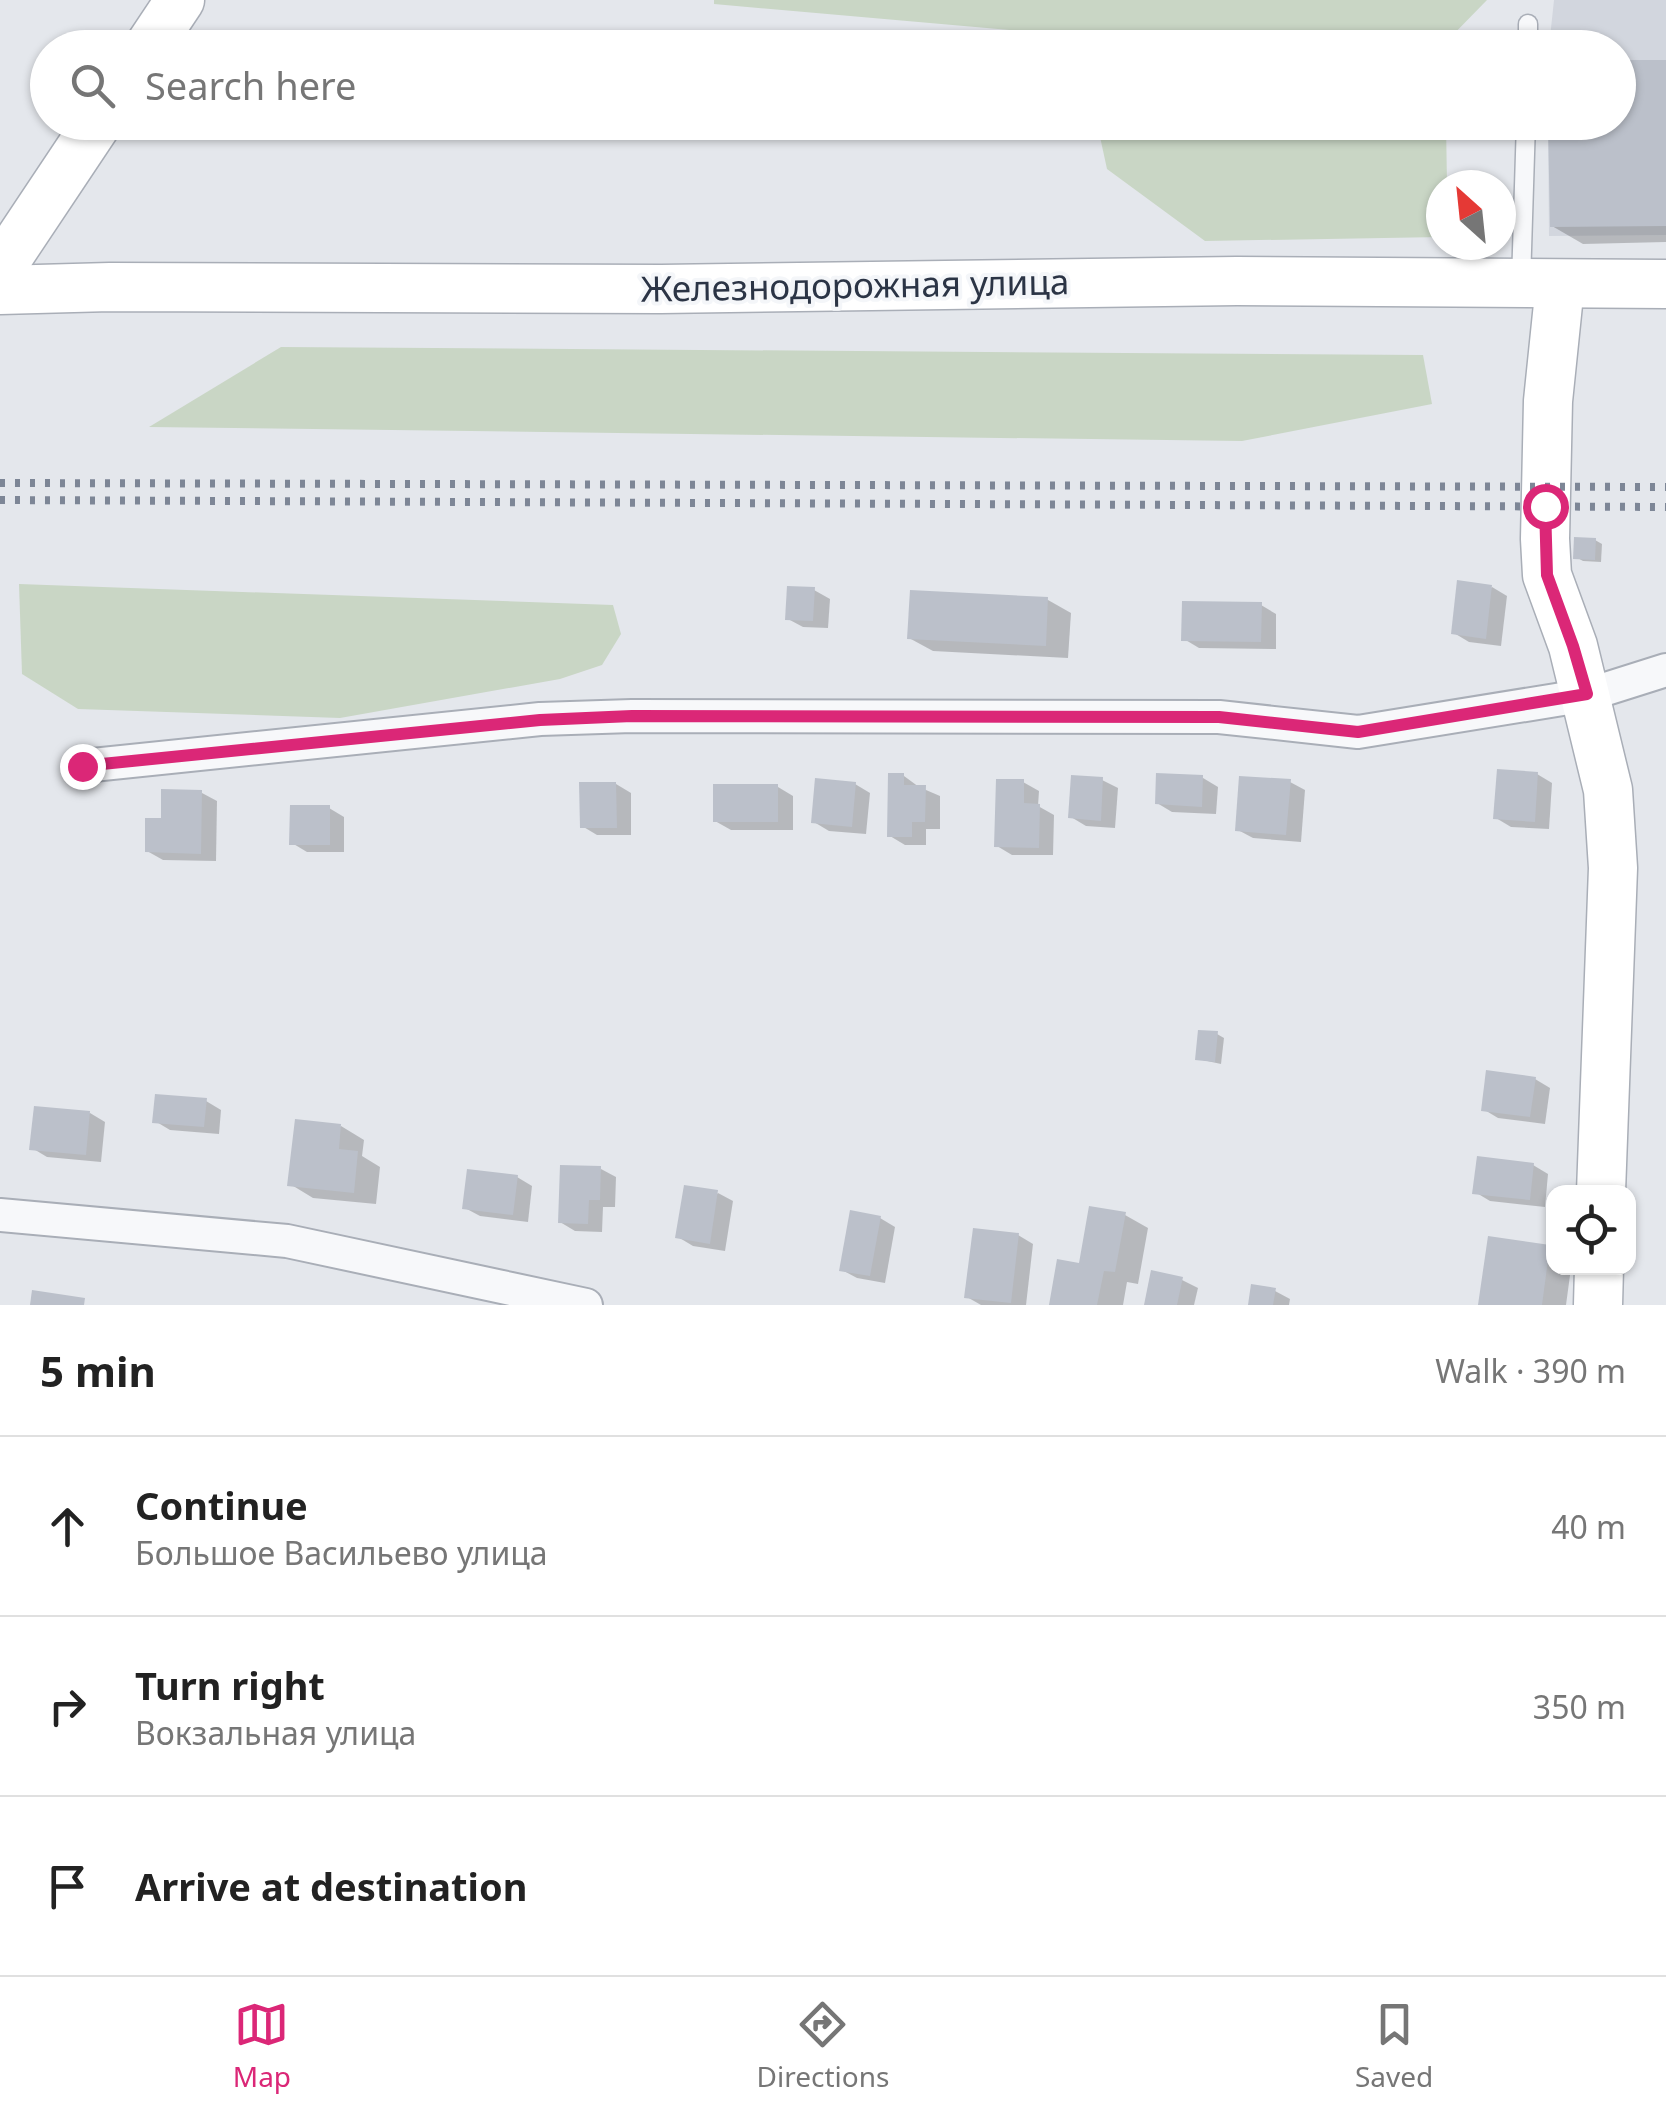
<!DOCTYPE html>
<html lang="en">
<head>
<meta charset="utf-8">
<style>
  :root { --surface:#fff; --page:#f2f2f2; --text:#222; --muted:#767676; --line:#e0e0e0; --accent:#db2777 }
  body { margin:0; font-family:"Noto Sans",sans-serif; background:var(--page); color:var(--text) }
  .controls { position:absolute; right:30px; bottom:30px; display:grid; overflow:hidden; border-radius:20px; box-shadow:0 2px 8px #0004 }
  .controls button { width:90px; height:90px; display:grid; place-items:center; padding:0; border:0; border-bottom:2px solid var(--line); background:var(--surface); color:var(--text); font:50px sans-serif }
  .compass { position:absolute; left:1426px; top:170px; width:90px; height:90px; border-radius:50%; background:var(--surface); box-shadow:0 2px 8px #0004; rotate:333deg }
  .stop { position:absolute; width:30px; height:30px; margin:-22px; border:8px solid #db2777; border-radius:50%; background:#fff }
  .stop.end { background:#db2777; border-color:#fff; box-shadow:0 2px 10px #0008 }
  .list { margin:0; padding:0; list-style:none }
  h2 { display:flex; justify-content:space-between; align-items:center; height:130px; margin:0; padding:0 40px; font-size:42px }
  h2 small { font-size:32px; font-weight:400; color:var(--muted) }
  .list li { display:grid; grid-template-columns:65px 1fr auto; gap:30px; align-items:center; box-sizing:border-box; height:180px; padding:0 40px; border-top:2px solid var(--line) }
  .list b { display:block; font-size:38px; white-space:nowrap }
  .list p { margin:0; font-size:32px; white-space:nowrap; color:var(--muted) }
  .list em { font-size:32px; font-style:normal; color:var(--muted) }
  .icon { flex:none; width:55px; height:55px; fill:none; stroke:currentColor; stroke-width:2; stroke-linecap:round; stroke-linejoin:round }
  .map { position:relative; flex:none; width:1666px; height:1305px; overflow:hidden }
  .search { position:absolute; background:var(--surface); box-shadow:0 2px 8px #0004; left:30px; right:30px; top:30px; height:110px; display:flex; align-items:center; gap:25px; box-sizing:border-box; padding:0 35px; border-radius:55px; color:var(--muted); font-size:38px }
  .sheet { height:670px; background:var(--surface) }
  nav { display:flex; justify-content:space-around; align-items:center; box-sizing:border-box; height:140px; border-top:2px solid var(--line); background:var(--surface); font-size:28px; color:var(--muted) }
  nav a { display:grid; justify-items:center; gap:5px }
  nav .on { color:var(--accent) }
  .map>svg:first-child { display:block }
  .built { fill:#d2d6de }
  .green { fill:#c9d6c5 }
  .shadow { fill:#0003 }
  .building { fill:#bbc0ca }
  .lines { fill:none; stroke-linecap:round; stroke-linejoin:round }
  .lane-casing { stroke:#a9aeb7; stroke-width:21 }
  .street-casing { stroke:#a9aeb7; stroke-width:36 }
  .secondary-casing { stroke:#a9aeb7; stroke-width:51 }
  .lane { stroke:#f7f8fa; stroke-width:18 }
  .street { stroke:#f7f8fa; stroke-width:32 }
  .secondary { stroke:#fff; stroke-width:48 }
  .rail { stroke:#7d8696; stroke-width:8; stroke-dasharray:5 10; stroke-linecap:butt }
  .route { stroke:#db2777; stroke-width:12 }
  .labels { text-anchor:middle; stroke-width:8; stroke-linejoin:round; paint-order:stroke }
  .street-label { font-size:35px; fill:#2b3445; stroke:#f4f6f9 }
</style>
</head>
<body>
<div class="map">
<svg width="1666" height="1305" viewBox="0 0 1666 1305">
  <rect width="100%" height="100%" fill="#e4e7ec"/>
  <polygon class="built" points="1554,0 1666,0 1666,235 1549,236 1548,123 1618,122 1618,48 1549,47"/>
  <g class="green">
    <polygon points="714,0 1487,0 1445,43 1444,47 1080,48 1077,36 714,4"/>
    <polygon points="1097,123 1446,123 1447,185 1441,185 1441,237 1205,241 1107,169"/>
    <polygon points="281,347 1423,355 1432,404 1242,441 149,427"/>
    <polygon points="19,584 613,605 621,634 602,665 560,679 340,718 78,709 22,674"/>
  </g>
  <g class="shadow">
    <polygon points="1666,62 1666,242 1583,244 1552,226 1618,122"/>
    <polygon points="1595,540 1602,544 1601,562 1583,561 1576,557"/>
    <polygon points="1492,587 1507,596 1501,646 1469,642 1454,633"/>
    <polygon points="814,590 830,599 828,628 803,627 788,619"/>
    <polygon points="1048,600 1071,613 1068,658 933,651 909,638"/>
    <polygon points="1261,605 1276,614 1276,649 1199,648 1184,639"/>
    <polygon points="1537,774 1552,783 1549,829 1511,827 1496,818"/>
    <polygon points="904,776 919,787 940,796 940,829 926,829 926,845 905,845 890,836"/>
    <polygon points="1203,778 1218,787 1216,814 1172,812 1157,803"/>
    <polygon points="1102,780 1118,788 1115,828 1086,826 1071,817"/>
    <polygon points="1023,782 1039,791 1038,806 1054,815 1053,855 1012,855 997,846"/>
    <polygon points="1290,782 1305,790 1301,842 1253,838 1238,830"/>
    <polygon points="616,784 631,793 631,835 597,835 582,826"/>
    <polygon points="855,784 870,793 866,834 829,831 814,822"/>
    <polygon points="778,787 793,796 793,830 731,830 715,821"/>
    <polygon points="202,793 217,801 216,861 163,860 147,851"/>
    <polygon points="329,808 344,817 344,852 307,852 292,843"/>
    <polygon points="1217,1034 1224,1038 1221,1064 1198,1059"/>
    <polygon points="1535,1079 1550,1088 1545,1124 1498,1118 1483,1109"/>
    <polygon points="206,1101 221,1110 219,1134 170,1130 155,1121"/>
    <polygon points="90,1113 105,1122 101,1162 47,1157 32,1148"/>
    <polygon points="341,1126 364,1140 362,1156 380,1167 376,1204 313,1198 290,1184"/>
    <polygon points="1533,1165 1548,1174 1545,1207 1490,1201 1475,1192"/>
    <polygon points="601,1169 616,1177 615,1207 603,1207 602,1232 575,1231 560,1222"/>
    <polygon points="517,1177 532,1186 528,1222 480,1216 465,1208"/>
    <polygon points="718,1193 733,1201 725,1251 693,1246 678,1237"/>
    <polygon points="1125,1215 1148,1228 1138,1284 1127,1282 1123,1305 1051,1305"/>
    <polygon points="880,1218 895,1227 885,1283 857,1278 842,1270"/>
    <polygon points="1018,1235 1033,1244 1026,1305 981,1305 967,1297"/>
    <polygon points="1549,1247 1554,1250 1554,1268 1571,1268 1566,1305 1481,1305"/>
    <polygon points="1153,1273 1182,1280 1198,1288 1194,1305 1146,1305"/>
    <polygon points="1275,1291 1290,1299 1289,1305 1251,1305"/>
  </g>
  <g class="building">
    <polygon points="1618,60 1666,60 1666,226 1550,227 1548,122 1618,122"/>
    <polygon points="1574,537 1596,538 1595,560 1573,559"/>
    <polygon points="1457,580 1492,585 1486,639 1451,634"/>
    <polygon points="787,586 815,587 813,621 785,620"/>
    <polygon points="910,590 1048,597 1046,646 907,639"/>
    <polygon points="1182,601 1262,602 1261,642 1181,641"/>
    <polygon points="1497,769 1538,772 1535,822 1493,819"/>
    <polygon points="888,773 904,773 904,785 926,785 925,822 912,822 912,837 887,837"/>
    <polygon points="1156,773 1203,775 1202,807 1155,804"/>
    <polygon points="1071,775 1103,777 1101,821 1068,818"/>
    <polygon points="1239,776 1291,779 1286,835 1235,831"/>
    <polygon points="815,778 856,782 852,827 811,823"/>
    <polygon points="996,779 1024,779 1024,803 1040,804 1039,848 994,847"/>
    <polygon points="579,782 616,782 617,828 580,828"/>
    <rect x="713" y="784" width="65" height="38"/>
    <polygon points="161,789 202,790 201,854 145,852 145,818 161,818"/>
    <polygon points="290,805 330,805 330,845 289,845"/>
    <polygon points="1198,1030 1218,1031 1215,1062 1195,1060"/>
    <polygon points="1486,1070 1536,1077 1530,1117 1481,1111"/>
    <polygon points="155,1094 207,1098 204,1127 152,1123"/>
    <polygon points="34,1106 90,1111 86,1155 29,1150"/>
    <polygon points="295,1119 341,1124 339,1149 358,1151 354,1193 287,1186"/>
    <polygon points="1477,1156 1534,1163 1530,1200 1472,1194"/>
    <polygon points="560,1165 601,1166 600,1200 589,1200 588,1224 558,1223"/>
    <polygon points="467,1169 518,1175 513,1215 462,1209"/>
    <polygon points="684,1185 718,1190 710,1244 675,1238"/>
    <polygon points="1089,1206 1126,1212 1115,1272 1104,1271 1097,1305 1049,1305 1057,1259 1079,1263"/>
    <polygon points="850,1210 881,1216 870,1276 839,1271"/>
    <polygon points="973,1228 1019,1233 1011,1303 964,1298"/>
    <polygon points="1488,1236 1550,1245 1542,1305 1478,1305"/>
    <polygon points="1151,1270 1183,1277 1177,1305 1144,1305"/>
    <polygon points="1251,1284 1276,1288 1273,1305 1248,1305"/>
    <polygon points="32,1290 85,1298 84,1305 30,1305"/>
  </g>
  <g class="lines">
    <defs>
      <g id="lane">
        <polyline points="1528,48 1528,24"/>
        <polyline points="1521,282 1526,122"/>
      </g>
      <g id="street">
        <polyline points="83,766 540,719 632,716 1219,717 1358,732 1587,695 1666,670"/>
        <polyline points="0,1215 287,1241 586,1305"/>
      </g>
      <g id="secondary">
        <polyline points="148,48 180,0"/>
        <polyline points="0,269 98,122"/>
        <polyline points="1560,285 1548,401 1545,539 1547,575 1573,646 1608,790 1613,868 1601,1192"/>
        <polyline points="0,290 110,287 661,289 1237,281 1666,284"/>
        <polyline points="1598,1305 1599,1268"/>
      </g>
    </defs>
    <use href="#lane" class="lane-casing"/>
    <use href="#street" class="street-casing"/>
    <use href="#secondary" class="secondary-casing"/>
    <use href="#lane" class="lane"/>
    <use href="#street" class="street"/>
    <use href="#secondary" class="secondary"/>
    <g class="rail">
      <polyline points="0,483 1666,487"/>
      <polyline points="0,500 1666,507"/>
    </g>
  </g>
  <g class="lines">
    <polyline class="route" points="82,766 540,720 632,716 1219,717 1358,732 1587,694 1573,646 1547,575 1545,506"/>
  </g>
  <g class="labels">
    <g class="street-label">
      <text transform="translate(855 286) rotate(-1)" y="12">Железнодорожная улица</text>
    </g>
  </g>
</svg>
<div class="controls">
<button><svg class="icon" aria-label="locate" viewBox="0 0 24 24"><circle cx="12" cy="12" r="6"/><path d="M12 2v4M12 18v4M2 12h4M18 12h4"/></svg></button>
</div>
<svg class="compass" viewBox="-18 -18 36 36"><path d="M0-13l5 13h-10z" fill="#e53935"/><path d="M0 13l5-13h-10z" fill="#767676"/></svg>
<div class="stop" style="left:1545px;top:506px"></div>
<div class="stop end" style="left:82px;top:766px"></div>
<div class="search"><svg class="icon" aria-label="search" viewBox="0 0 24 24"><circle cx="10" cy="10" r="6"/><path d="M15 15l6 6"/></svg>Search here</div>
</div>
<section class="sheet">
<h2>5 min<small>Walk · 390 m</small></h2>
<ul class="list">
<li><svg class="icon" aria-label="ahead" viewBox="0 0 24 24"><path d="M12 20V5M6 11l6-6 6 6"/></svg><div><b>Continue</b><p>Большое Васильево улица</p></div><em>40 m</em></li>
<li><svg class="icon" aria-label="right" viewBox="0 0 24 24"><path d="M7 20v-9h11M14 6l5 5-5 5"/></svg><div><b>Turn right</b><p>Вокзальная улица</p></div><em>350 m</em></li>
<li><svg class="icon" aria-label="arrive" viewBox="0 0 24 24"><path d="M6 21V4h12l-3 4 3 4H6"/></svg><div><b>Arrive at destination</b></div></li>
</ul>
</section>
<nav>
<a class="on"><svg class="icon" aria-label="map" viewBox="0 0 24 24"><path d="M3 6l6-2 6 2 6-2v14l-6 2-6-2-6 2zM9 4v14M15 6v14"/></svg>Map</a>
<a><svg class="icon" aria-label="directions" viewBox="0 0 24 24"><path d="M12 3l9 9-9 9-9-9zM9 14v-3h6M13 9l2 2-2 2"/></svg>Directions</a>
<a><svg class="icon" aria-label="saved" viewBox="0 0 24 24"><path d="M7 4h10v16l-5-4-5 4z"/></svg>Saved</a>
</nav>
</body>
</html>
